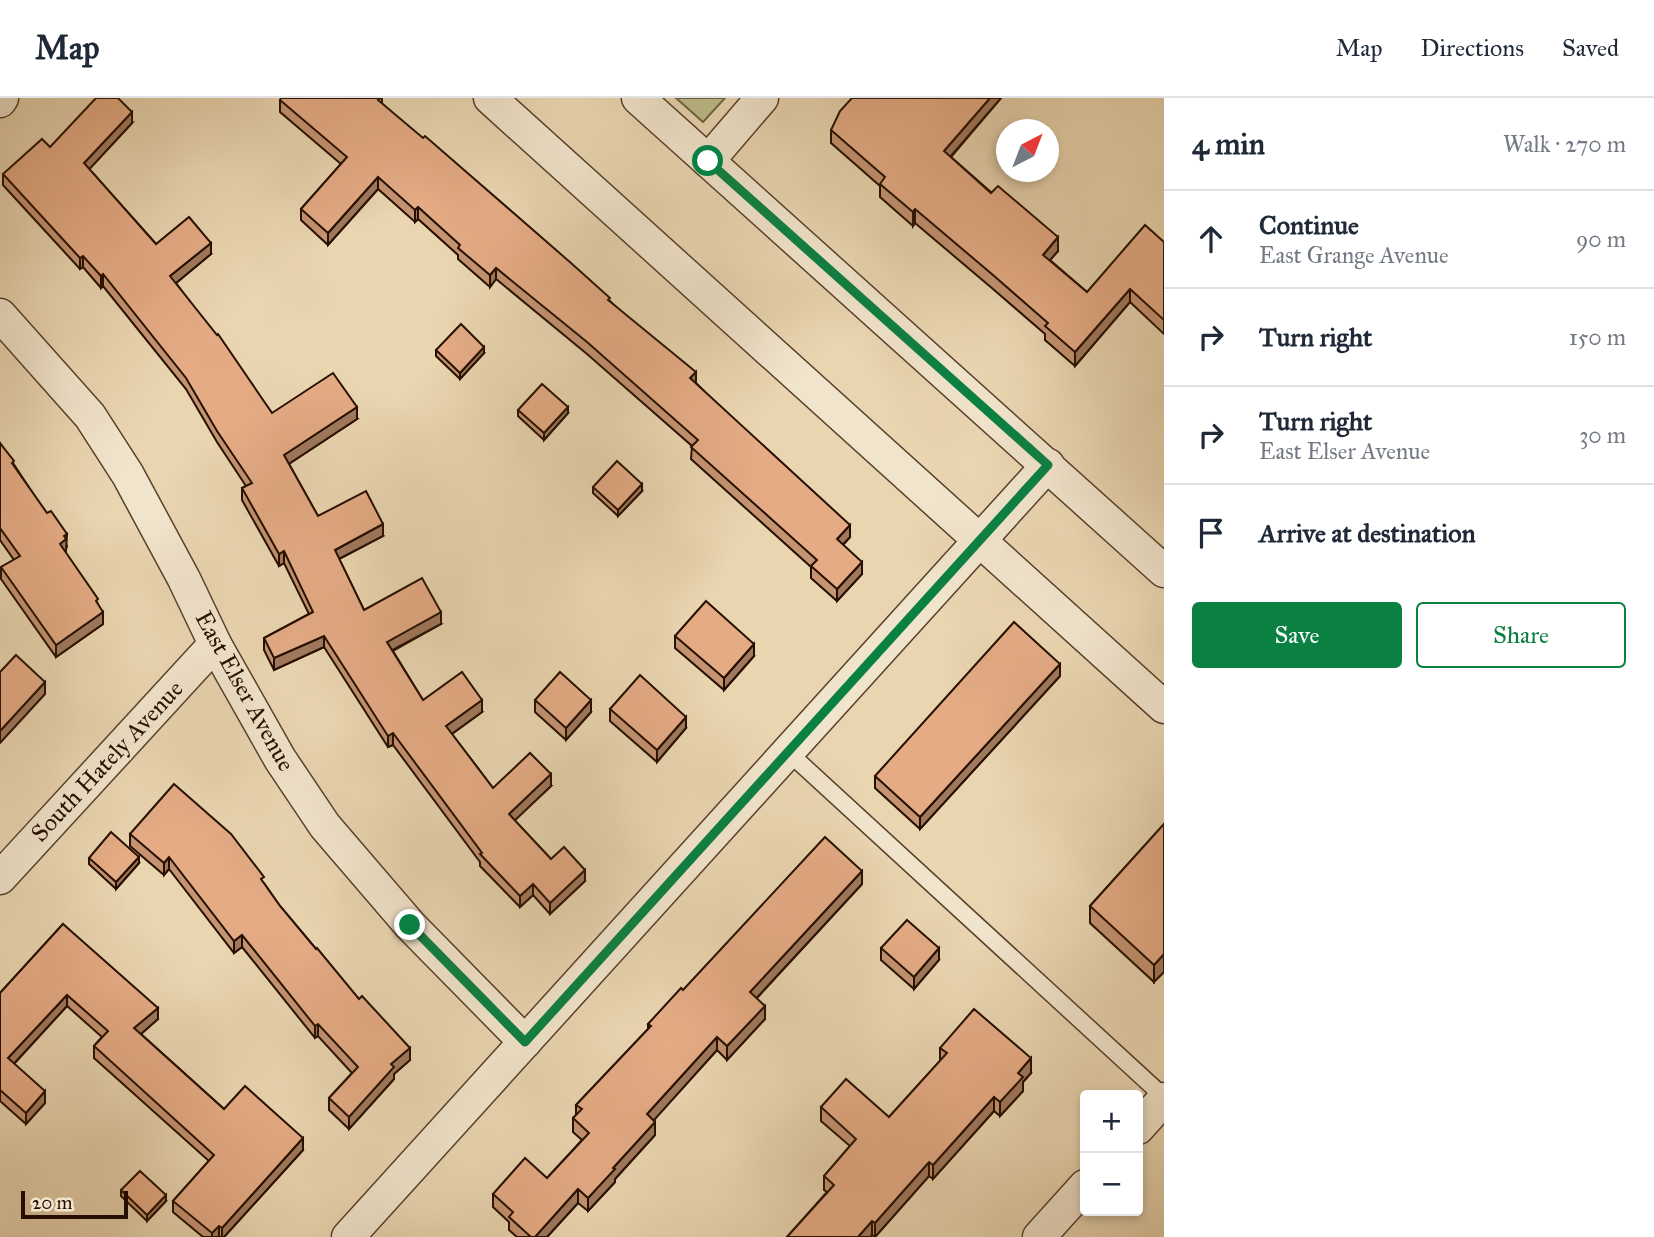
<!DOCTYPE html>
<html lang="en">
<head>
<meta charset="utf-8">
<style>
  :root { --surface:#fff; --page:#f2f2f3; --text:#1f2937; --muted:#747a83; --line:#e0e1e3; --accent:#0b8043 }
  body { margin:0; font-family:"IM FELL Great Primer",serif; background:var(--page); color:var(--text) }
  .controls { position:absolute; right:21px; bottom:21px; display:grid; overflow:hidden; border-radius:7px; box-shadow:0 4px 10px #0003 }
  .controls button { width:63px; height:63px; display:grid; place-items:center; padding:0; border:0; border-bottom:2px solid var(--line); background:var(--surface); color:var(--text); font:35px sans-serif }
  .compass { position:absolute; left:996px; top:21px; width:63px; height:63px; border-radius:50%; background:var(--surface); box-shadow:0 4px 10px #0003; rotate:42deg }
  .scale { position:absolute; left:21px; bottom:18px; width:107px; box-sizing:border-box; padding-left:7px; border:4px solid #260f00; border-top:0; font-size:19px; line-height:24px; white-space:nowrap; color:#260f00; -webkit-text-stroke:5px #f1e4cc; paint-order:stroke }
  .stop { position:absolute; width:21px; height:21px; margin:-16px; border:5px solid #0b8043; border-radius:50%; background:#fff }
  .stop.end { background:#0b8043; border-color:#fff; box-shadow:0 2px 7px #0008 }
  .list { margin:0; padding:0; list-style:none }
  h2 { display:flex; justify-content:space-between; align-items:center; height:91px; margin:0; padding:0 28px; font-size:30px }
  h2 small { font-size:23px; font-weight:400; color:var(--muted) }
  .list li { display:grid; grid-template-columns:46px 1fr auto; gap:21px; align-items:center; box-sizing:border-box; height:98px; padding:0 28px; border-top:2px solid var(--line) }
  .list b { display:block; font-size:26px; white-space:nowrap }
  .list p { margin:0; font-size:23px; white-space:nowrap; color:var(--muted) }
  .list em { font-size:23px; font-style:normal; color:var(--muted) }
  .actions { display:flex; gap:14px; padding:21px 28px }
  .actions a { flex:1; padding:16px 0; border:2px solid var(--accent); border-radius:7px; text-align:center; font-size:24px; color:var(--accent) }
  .actions .main { background:var(--accent); color:#fff }
  .icon { flex:none; width:38px; height:38px; fill:none; stroke:currentColor; stroke-width:2; stroke-linecap:round; stroke-linejoin:round }
  .map { position:relative; flex:none; width:1164px; height:1139px; overflow:hidden }
  header { display:flex; align-items:center; gap:42px; box-sizing:border-box; height:98px; padding:0 35px; background:var(--surface); border-bottom:2px solid var(--line) }
  header strong { font-size:33px }
  nav { display:flex; gap:38px; margin-inline-start:auto; font-size:24px }
  main { display:flex }
  aside { flex:1; background:var(--surface) }
  .map>svg:first-child { display:block }
  .green { fill:#bbbc88; stroke:#706644; stroke-width:2 }
  .lines { fill:none; stroke-linecap:round; stroke-linejoin:round }
  .service-casing { stroke:#57402c; stroke-width:19 }
  .minor-casing { stroke:#57402c; stroke-width:35 }
  .service { stroke:#f1e4cc; stroke-width:16 }
  .minor { stroke:#f1e4cc; stroke-width:32 }
  .wall { fill:#c49372; stroke:#260f00; stroke-width:2 }
  .shaded-wall { fill:#a0785d; stroke:#260f00; stroke-width:2 }
  .building { fill:#e4ab85; stroke:#260f00; stroke-width:2 }
  .route { stroke:#0b8043; stroke-width:9 }
  .labels { text-anchor:middle; stroke-width:5; stroke-linejoin:round; paint-order:stroke }
  .street-label { font-size:24px; fill:#260f00; stroke:#f1e4cc }
</style>
</head>
<body>
<header>
<strong>Map</strong>
<nav><a>Map</a><a>Directions</a><a>Saved</a></nav>
</header>
<main>
<div class="map">
<svg width="1164" height="1139" viewBox="0 0 1164 1139">
  <rect width="100%" height="100%" fill="#e9d5b0"/>
  <filter id="stains"><feTurbulence type="fractalNoise" baseFrequency=".00286" numOctaves="4"/><feColorMatrix values="0 0 0 0 .2 0 0 0 0 .09 0 0 0 0 .02 0 0 0 .5 -.17"/></filter>
  <radialGradient id="worn" r=".72"><stop offset=".6" stop-color="#630" stop-opacity="0"/><stop offset="1" stop-color="#630" stop-opacity=".3"/></radialGradient>
  <polygon class="green" points="676,0 725,0 703,24"/>
  <g class="lines">
    <defs>
      <polyline id="service" points="787,653 1164,999"/>
      <g id="minor">
        <polyline points="490,0 1164,609"/>
        <polyline points="638,0 1164,473"/>
        <polyline points="0,3 2,0"/>
        <polyline points="708,63 762,0"/>
        <polyline points="0,217 90,318 128,377 184,481 215,546 280,661 325,728 410,827 525,944"/>
        <polyline points="0,780 215,546"/>
        <polyline points="1138,1030 1164,1001"/>
        <polyline points="348,1139 1048,367"/>
        <polyline points="1039,1139 1085,1088"/>
      </g>
    </defs>
    <use href="#service" class="service-casing"/>
    <use href="#minor" class="minor-casing"/>
    <use href="#service" class="service"/>
    <use href="#minor" class="minor"/>
  </g>
  <g class="wall">
    <polygon points="382,0 382,6 610,203 696,285 850,439 843,447 862,476 837,503 811,480 811,469 691,361 692,348 587,256 496,181 490,189 458,161 458,157 418,121 415,124 378,91 328,147 301,122 301,111 341,66 280,14 280,2"/>
    <polygon points="1001,0 951,59 1058,153 1050,162 1087,194 1164,144 1164,236 1130,204 1075,268 1045,242 1045,236 993,191 915,125 913,128 880,99 880,88 831,45 831,32"/>
    <polygon points="132,25 89,71 156,146 211,156 176,185 272,315 357,321 289,366 318,418 383,438 339,461 364,512 441,526 393,553 423,602 482,614 452,636 493,690 551,688 514,722 551,761 585,783 550,816 533,797 520,809 480,768 480,764 393,647 388,649 324,549 274,572 264,552 264,540 309,516 284,465 279,468 242,402 242,390 246,388 217,344 186,291 103,188 101,190 83,169 80,171 3,87 3,76 50,49"/>
    <polygon points="436,252 484,255 460,281 436,258"/>
    <polygon points="518,312 568,315 544,342 518,318"/>
    <polygon points="0,345 67,448 65,454 98,506 103,526 56,559 1,481 1,469 14,462 0,442"/>
    <polygon points="593,389 642,393 618,418 593,395"/>
    <polygon points="675,538 754,558 724,592 675,550"/>
    <polygon points="1060,578 920,731 875,690 875,678"/>
    <polygon points="535,602 591,614 566,642 535,614"/>
    <polygon points="610,611 686,630 657,664 610,623"/>
    <polygon points="1164,726 1154,884 1090,825 1090,808"/>
    <polygon points="130,736 264,785 280,808 316,851 410,962 394,976 394,981 349,1031 329,1012 329,1000 352,975 318,938 315,940 242,849 234,855 169,771 164,777 130,748"/>
    <polygon points="89,760 139,765 116,791 89,766"/>
    <polygon points="862,786 757,900 765,921 727,962 717,952 653,1022 655,1037 615,1081 615,1084 588,1113 578,1105 547,1139 517,1139 509,1132 509,1124 493,1109 493,1096 547,1080 582,1042 573,1034 573,1020 576,1017 576,1007 648,931 648,926 683,892"/>
    <polygon points="63,826 158,921 141,936 224,1011 303,1052 224,1139 203,1139 173,1114 173,1103 209,1063 94,960 94,948 102,939 67,908 14,966 45,1005 26,1026 0,1003 0,895"/>
    <polygon points="881,850 939,862 914,891 881,862"/>
    <polygon points="940,950 1031,975 1023,984 1023,993 1000,1018 994,1013 933,1081 929,1078 875,1139 872,1137 870,1139 787,1139 827,1094 824,1092 824,1078 850,1048 821,1023 821,1009 889,1019 940,963"/>
    <polygon points="121,1092 166,1103 147,1123 121,1098"/>
  </g>
  <g class="shaded-wall">
    <polygon points="990,0 1001,0 944,66 944,53"/>
    <polygon points="132,14 132,25 84,77 84,65"/>
    <polygon points="378,79 378,91 328,147 328,135"/>
    <polygon points="418,109 418,121 415,124 415,112"/>
    <polygon points="915,111 915,125 913,128 913,114"/>
    <polygon points="1058,139 1058,153 1043,170 1043,157"/>
    <polygon points="211,145 211,156 170,190 170,178"/>
    <polygon points="83,158 83,169 80,171 80,160"/>
    <polygon points="496,170 496,181 490,189 490,177"/>
    <polygon points="103,176 103,188 101,190 101,178"/>
    <polygon points="1130,191 1130,204 1075,268 1075,254"/>
    <polygon points="484,249 484,255 460,281 460,275"/>
    <polygon points="696,274 696,286 690,280"/>
    <polygon points="357,309 357,321 284,369 284,357"/>
    <polygon points="568,309 568,315 544,342 544,335"/>
    <polygon points="642,386 642,393 618,418 618,412"/>
    <polygon points="383,426 383,438 335,463 335,452"/>
    <polygon points="850,427 850,439 837,453 837,441"/>
    <polygon points="67,436 66,453 60,458 60,446 64,438"/>
    <polygon points="284,453 284,465 279,468 279,456"/>
    <polygon points="862,464 862,476 837,503 837,491"/>
    <polygon points="103,514 103,526 56,559 56,547"/>
    <polygon points="441,514 441,526 387,555 387,544"/>
    <polygon points="324,538 324,549 274,572 274,560"/>
    <polygon points="754,546 754,558 724,592 724,580"/>
    <polygon points="1060,566 1060,578 920,731 920,719"/>
    <polygon points="45,584 45,596 0,645 0,633"/>
    <polygon points="482,602 482,614 446,640 446,628"/>
    <polygon points="591,602 591,614 566,642 566,630"/>
    <polygon points="686,619 686,630 657,664 657,652"/>
    <polygon points="393,635 393,647 388,649 388,638"/>
    <polygon points="551,676 551,688 509,728 509,716"/>
    <polygon points="139,759 139,765 116,791 116,784"/>
    <polygon points="169,759 169,771 164,777 164,765"/>
    <polygon points="585,772 585,783 550,816 550,805"/>
    <polygon points="862,773 862,786 750,907 750,894"/>
    <polygon points="533,786 533,797 520,809 520,798"/>
    <polygon points="242,837 242,849 234,855 234,843"/>
    <polygon points="939,850 939,862 914,891 914,879"/>
    <polygon points="1164,856 1164,874 1154,884 1154,867"/>
    <polygon points="67,897 67,908 8,972 8,960"/>
    <polygon points="765,908 765,921 727,962 727,948"/>
    <polygon points="158,910 158,921 134,942 134,930"/>
    <polygon points="318,926 318,938 315,940 315,928"/>
    <polygon points="717,939 717,952 647,1030 647,1016"/>
    <polygon points="410,950 410,962 394,976 394,981 349,1031 349,1019 391,966"/>
    <polygon points="1031,960 1031,975 1023,984 1023,993 1000,1018 1000,1004 1018,975"/>
    <polygon points="45,993 45,1005 26,1026 26,1015"/>
    <polygon points="994,999 994,1013 933,1081 933,1067"/>
    <polygon points="655,1024 655,1037 615,1081 615,1084 588,1113 588,1100 613,1070"/>
    <polygon points="303,1040 303,1052 224,1139 222,1139 222,1130"/>
    <polygon points="929,1064 929,1078 875,1139 875,1125"/>
    <polygon points="578,1091 578,1105 547,1139 535,1139"/>
    <polygon points="166,1097 166,1103 147,1123 147,1117"/>
    <polygon points="872,1123 872,1137 870,1139 858,1139"/>
    <polygon points="219,1128 219,1139 212,1139 212,1135"/>
  </g>
  <g class="building">
    <polygon points="96,0 118,0 132,14 84,65 156,146 189,119 211,145 170,178 217,237 218,236 272,315 333,275 357,309 284,357 318,418 366,393 383,426 335,452 364,512 422,480 441,514 387,544 423,602 462,574 482,602 446,628 493,690 530,655 551,676 509,716 551,761 564,749 585,772 550,805 533,786 520,798 480,756 482,755 393,635 388,638 324,538 274,560 264,540 313,514 284,453 279,456 242,390 252,385 217,333 186,280 103,176 101,178 83,158 80,160 3,76 42,41 50,49"/>
    <polygon points="281,0 380,0 378,2 423,40 425,38 571,165 610,200 608,202 696,274 690,280 850,427 837,441 862,464 837,491 811,468 817,462 691,349 698,342 587,244 496,170 490,177 458,150 460,147 418,109 415,112 378,79 328,135 301,111 347,59 280,2"/>
    <polygon points="852,0 990,0 944,53 991,95 998,88 1058,139 1043,157 1087,194 1145,127 1164,144 1164,222 1130,191 1075,254 1045,228 1048,225 993,177 915,111 913,114 880,86 885,79 831,32 840,13"/>
    <polygon points="461,226 484,249 460,275 436,252"/>
    <polygon points="542,286 568,309 544,335 518,312"/>
    <polygon points="0,345 14,363 12,365 47,415 51,413 67,436 64,438 66,441 60,446 98,501 96,503 103,514 56,547 1,469 20,458 0,430"/>
    <polygon points="617,363 642,386 618,412 593,389"/>
    <polygon points="706,503 754,546 724,580 675,538"/>
    <polygon points="1014,524 1060,566 920,719 875,678"/>
    <polygon points="16,557 45,584 0,633 0,574"/>
    <polygon points="560,574 591,602 566,630 535,602"/>
    <polygon points="640,577 686,619 657,652 610,611"/>
    <polygon points="174,686 231,736 264,779 261,781 280,808 316,851 317,850 359,901 362,898 410,950 391,966 394,969 349,1019 329,1000 358,969 318,926 315,928 242,837 234,843 169,759 164,765 130,736"/>
    <polygon points="1164,726 1164,856 1154,867 1090,808"/>
    <polygon points="111,734 139,759 116,784 89,760"/>
    <polygon points="825,739 862,773 750,894 765,908 727,948 717,939 647,1016 655,1024 613,1070 615,1071 588,1100 578,1091 535,1139 531,1139 509,1119 513,1114 493,1096 525,1060 547,1080 589,1035 573,1020 582,1011 576,1007 651,928 648,926 681,890 683,892"/>
    <polygon points="907,822 939,850 914,879 881,850"/>
    <polygon points="63,826 158,910 134,930 224,1011 245,988 303,1040 222,1130 219,1128 212,1135 173,1103 214,1057 94,948 108,933 67,897 8,960 45,993 26,1015 0,992 0,895"/>
    <polygon points="974,911 1031,960 1018,975 1023,979 1000,1004 994,999 933,1067 929,1064 875,1125 872,1123 858,1139 787,1139 834,1087 824,1078 856,1041 821,1009 846,981 889,1019 947,955 940,950"/>
    <polygon points="140,1073 166,1097 147,1117 121,1092"/>
  </g>
  <g class="lines">
    <polyline class="route" points="410,827 525,944 1048,367 708,63"/>
  </g>
  <g class="labels">
    <g class="street-label">
      <text transform="translate(245 593) rotate(61)" y="8">East Elser Avenue</text>
      <text transform="translate(107 663) rotate(-47)" y="8">South Hately Avenue</text>
    </g>
  </g>
  <rect width="100%" height="100%" filter="url(#stains)"/>
  <rect width="100%" height="100%" fill="url(#worn)"/>
</svg>
<div class="controls">
<button>+</button>
<button>−</button>
</div>
<svg class="compass" viewBox="-18 -18 36 36"><path d="M0-13l5 13h-10z" fill="#e53935"/><path d="M0 13l5-13h-10z" fill="#747a83"/></svg>
<div class="scale">20 m</div>
<div class="stop" style="left:708px;top:63px"></div>
<div class="stop end" style="left:410px;top:827px"></div>
</div>
<aside>
<h2>4 min<small>Walk · 270 m</small></h2>
<ul class="list">
<li><svg class="icon" aria-label="ahead" viewBox="0 0 24 24"><path d="M12 20V5M6 11l6-6 6 6"/></svg><div><b>Continue</b><p>East Grange Avenue</p></div><em>90 m</em></li>
<li><svg class="icon" aria-label="right" viewBox="0 0 24 24"><path d="M7 20v-9h11M14 6l5 5-5 5"/></svg><div><b>Turn right</b></div><em>150 m</em></li>
<li><svg class="icon" aria-label="right" viewBox="0 0 24 24"><path d="M7 20v-9h11M14 6l5 5-5 5"/></svg><div><b>Turn right</b><p>East Elser Avenue</p></div><em>30 m</em></li>
<li><svg class="icon" aria-label="arrive" viewBox="0 0 24 24"><path d="M6 21V4h12l-3 4 3 4H6"/></svg><div><b>Arrive at destination</b></div></li>
</ul>
<div class="actions"><a class="main">Save</a><a>Share</a></div>
</aside>
</main>
</body>
</html>
